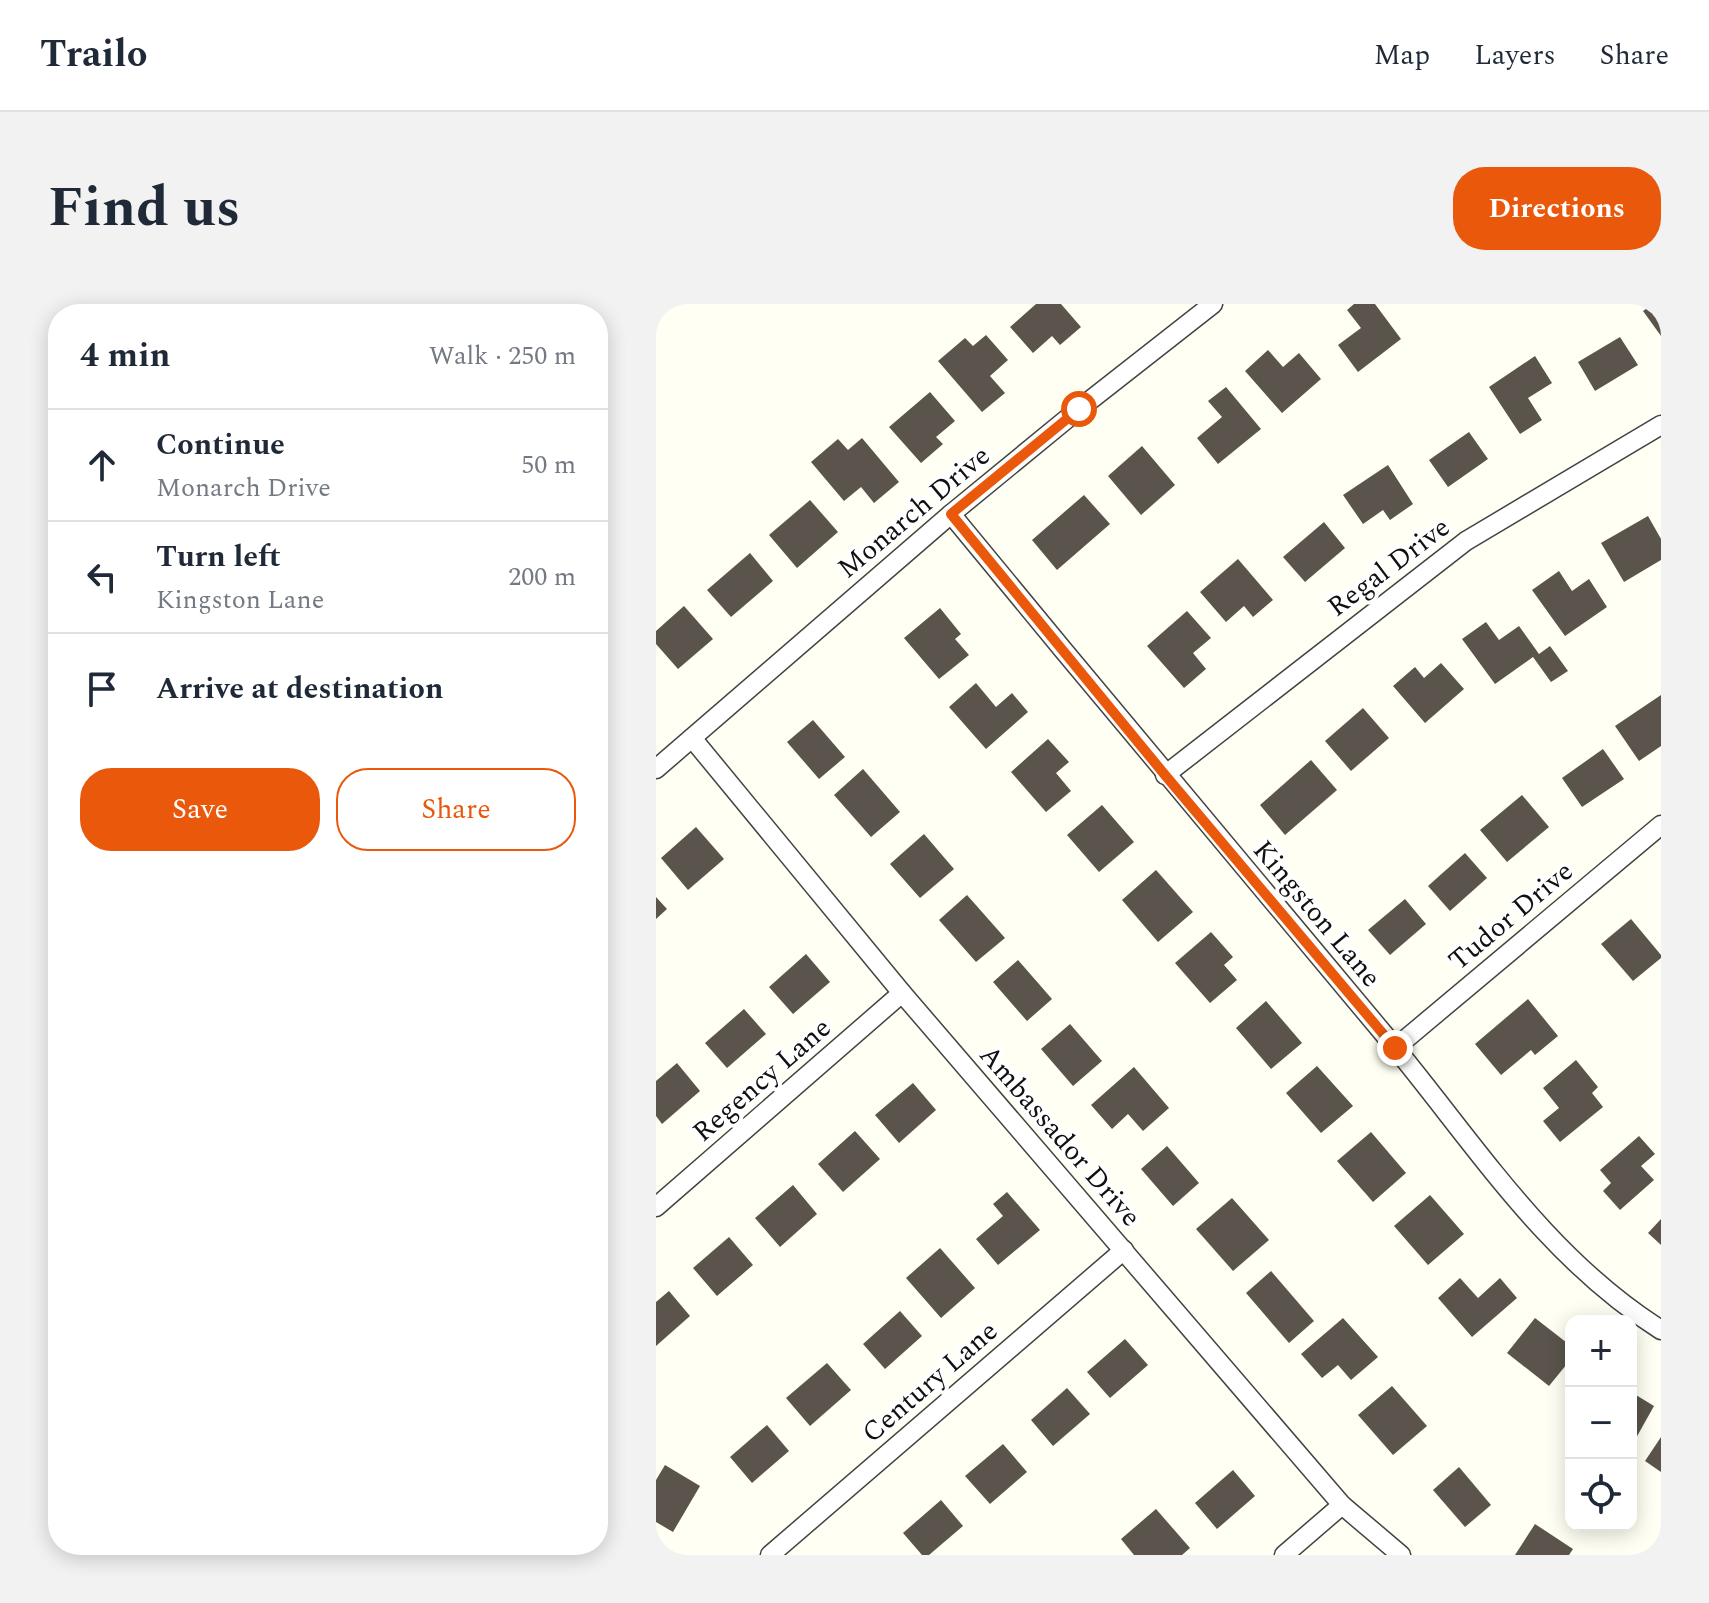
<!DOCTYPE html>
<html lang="en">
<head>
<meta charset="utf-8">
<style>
  :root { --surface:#fff; --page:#f2f2f3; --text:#1f2937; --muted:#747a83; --line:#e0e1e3; --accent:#ea580c }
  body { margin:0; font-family:Spectral,serif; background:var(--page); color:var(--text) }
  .controls { position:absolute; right:24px; bottom:24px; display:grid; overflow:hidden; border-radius:16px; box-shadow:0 4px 20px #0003 }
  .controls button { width:72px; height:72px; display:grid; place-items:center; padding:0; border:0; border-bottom:2px solid var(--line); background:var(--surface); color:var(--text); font:40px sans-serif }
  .stop { position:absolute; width:24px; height:24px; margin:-18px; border:6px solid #ea580c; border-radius:50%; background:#fff }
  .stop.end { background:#ea580c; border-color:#fff; box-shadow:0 2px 8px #0008 }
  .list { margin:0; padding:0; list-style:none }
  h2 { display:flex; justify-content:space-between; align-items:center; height:104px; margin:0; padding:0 32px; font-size:34px }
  h2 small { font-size:26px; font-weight:400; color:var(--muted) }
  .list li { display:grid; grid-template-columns:52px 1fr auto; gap:24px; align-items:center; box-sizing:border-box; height:112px; padding:0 32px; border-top:2px solid var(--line) }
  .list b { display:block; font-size:30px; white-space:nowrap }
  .list p { margin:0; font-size:26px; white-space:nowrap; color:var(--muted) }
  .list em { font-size:26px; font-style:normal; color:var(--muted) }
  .actions { display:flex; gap:16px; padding:24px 32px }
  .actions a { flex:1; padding:18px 0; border:2px solid var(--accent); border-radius:32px; text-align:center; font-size:28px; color:var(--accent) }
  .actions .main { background:var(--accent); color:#fff }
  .icon { flex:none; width:44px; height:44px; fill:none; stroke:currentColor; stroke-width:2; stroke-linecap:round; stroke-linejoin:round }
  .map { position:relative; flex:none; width:1005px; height:1251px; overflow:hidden; border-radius:32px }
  header { display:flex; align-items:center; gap:48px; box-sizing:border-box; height:112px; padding:0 40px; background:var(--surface); border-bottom:2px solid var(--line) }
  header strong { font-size:38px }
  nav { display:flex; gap:44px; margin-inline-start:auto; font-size:28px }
  .intro { display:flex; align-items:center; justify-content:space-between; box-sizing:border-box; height:192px; padding:0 48px }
  h1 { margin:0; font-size:56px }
  .button { padding:20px 36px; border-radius:32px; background:var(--accent); color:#fff; font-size:28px; font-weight:700 }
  main { display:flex; gap:48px; padding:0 48px }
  aside { flex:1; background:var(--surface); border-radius:32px; box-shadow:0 4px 20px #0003 }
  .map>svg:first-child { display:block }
  .building { fill:#5a544c }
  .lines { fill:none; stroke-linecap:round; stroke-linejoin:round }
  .minor-casing { stroke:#434343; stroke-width:21 }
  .minor { stroke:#fff; stroke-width:18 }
  .route { stroke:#ea580c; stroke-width:10 }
  .labels { text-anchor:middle; stroke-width:8; stroke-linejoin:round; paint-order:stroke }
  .street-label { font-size:28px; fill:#101010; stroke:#fff }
</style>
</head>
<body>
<header>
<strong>Trailo</strong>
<nav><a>Map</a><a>Layers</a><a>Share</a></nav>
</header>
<div class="intro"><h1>Find us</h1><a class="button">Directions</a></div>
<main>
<aside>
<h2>4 min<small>Walk · 250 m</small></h2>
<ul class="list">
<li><svg class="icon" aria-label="ahead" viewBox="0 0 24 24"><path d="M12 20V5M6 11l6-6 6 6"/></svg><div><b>Continue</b><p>Monarch Drive</p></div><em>50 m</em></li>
<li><svg class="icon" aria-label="left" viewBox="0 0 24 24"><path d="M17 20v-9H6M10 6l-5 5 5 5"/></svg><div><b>Turn left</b><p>Kingston Lane</p></div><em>200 m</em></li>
<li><svg class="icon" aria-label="arrive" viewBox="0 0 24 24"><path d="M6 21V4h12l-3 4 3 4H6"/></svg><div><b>Arrive at destination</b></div></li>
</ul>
<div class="actions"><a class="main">Save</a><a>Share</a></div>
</aside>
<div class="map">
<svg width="1005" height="1251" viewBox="0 0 1005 1251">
  <rect width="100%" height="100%" fill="#fffff3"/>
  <g class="building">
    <polygon points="380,0 405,0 425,23 404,41 396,32 377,49 354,23"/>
    <polygon points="698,0 719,0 745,35 702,68 682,41 705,24 691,6"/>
    <polygon points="997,0 1005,0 1005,32 987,7"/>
    <polygon points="330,31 352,56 334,72 349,89 326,108 282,57 309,34 317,42"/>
    <polygon points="964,33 982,61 939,87 922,58"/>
    <polygon points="612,46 627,63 643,49 665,75 626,109 589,67"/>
    <polygon points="879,52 896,79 872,94 886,116 864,130 833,83"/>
    <polygon points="570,83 605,125 562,160 541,134 566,113 552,97"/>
    <polygon points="274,88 299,117 280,133 287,140 265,159 233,123"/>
    <polygon points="813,128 832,155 792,183 773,156"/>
    <polygon points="206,134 243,178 218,199 205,183 188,197 155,158 182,135 192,146"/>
    <polygon points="486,142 519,181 485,211 452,172"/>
    <polygon points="732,161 757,200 734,216 727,206 707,220 687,191"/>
    <polygon points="428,191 454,220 401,266 376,236"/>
    <polygon points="154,196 182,228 141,264 113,231"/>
    <polygon points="992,212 1005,235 1005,256 968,278 945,239"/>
    <polygon points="668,218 689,244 649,278 627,253"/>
    <polygon points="94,249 117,277 75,313 51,286"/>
    <polygon points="582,255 617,296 597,313 588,302 570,318 544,288"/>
    <polygon points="903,267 916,287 933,275 951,303 909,332 876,286"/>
    <polygon points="28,302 57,335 22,365 0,340 0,327"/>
    <polygon points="284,304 305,330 299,335 313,351 283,375 248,334"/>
    <polygon points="531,307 555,334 537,349 550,365 528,384 491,342"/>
    <polygon points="830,318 843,336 863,322 883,350 894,342 912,367 895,378 877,353 839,380 806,335"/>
    <polygon points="785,359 808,385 769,419 737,382 759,363 768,374"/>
    <polygon points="320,379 340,403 356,389 372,408 330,445 293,403"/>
    <polygon points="1005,391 1005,442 983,457 959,422"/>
    <polygon points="707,404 733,434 695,467 669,437"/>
    <polygon points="157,416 189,453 163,475 131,438"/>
    <polygon points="392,435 413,458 400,469 415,487 390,508 355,468"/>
    <polygon points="947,445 968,475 926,503 906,474"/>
    <polygon points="655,456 681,486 629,531 604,501"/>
    <polygon points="207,465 244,508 215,533 178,491"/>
    <polygon points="866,491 893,523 851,558 824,526"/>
    <polygon points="446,501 478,538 443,568 411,531"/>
    <polygon points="40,523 68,555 32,586 5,554"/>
    <polygon points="268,530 298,565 264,594 234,560"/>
    <polygon points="809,549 831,574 794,607 772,582"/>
    <polygon points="500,566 537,608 502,638 466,596"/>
    <polygon points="311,591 349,634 320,658 283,616"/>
    <polygon points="0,593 11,605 0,615"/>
    <polygon points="749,595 770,620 734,651 712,626"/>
    <polygon points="975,615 1005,651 1005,654 977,677 945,640"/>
    <polygon points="555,628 577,653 568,661 581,676 554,699 519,659"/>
    <polygon points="150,650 174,678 137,710 113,683"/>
    <polygon points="362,656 396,695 371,717 337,678"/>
    <polygon points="872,695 902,732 879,751 875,746 845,771 819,740"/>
    <polygon points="610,697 646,739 615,765 580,724"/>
    <polygon points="88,705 110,730 71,764 49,739"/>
    <polygon points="414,720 446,757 417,782 385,745"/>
    <polygon points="920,756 942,783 936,789 947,803 904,838 887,817 903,804 887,784"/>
    <polygon points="21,759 44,787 6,820 0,812 0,777"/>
    <polygon points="661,762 697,802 665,829 630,789"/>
    <polygon points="478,763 513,804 487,827 472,810 456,825 435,801"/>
    <polygon points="257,779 280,806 243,839 219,811"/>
    <polygon points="199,827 224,855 187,888 162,860"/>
    <polygon points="715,828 750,869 717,898 681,857"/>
    <polygon points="983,832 999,850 985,862 998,876 964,906 947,887 955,879 944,866"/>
    <polygon points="511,842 543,879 517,902 485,865"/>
    <polygon points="137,881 161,910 124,943 99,914"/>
    <polygon points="351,888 384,926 342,961 320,935 347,912 337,900"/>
    <polygon points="774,891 808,930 772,961 738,922"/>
    <polygon points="576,894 613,936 577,967 540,925"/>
    <polygon points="1005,915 1005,941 992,929"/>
    <polygon points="73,933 97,961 61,992 37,964"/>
    <polygon points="284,944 319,984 285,1014 250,974"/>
    <polygon points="615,967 658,1017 633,1039 590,989"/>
    <polygon points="804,974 822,994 844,974 861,994 816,1033 782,994"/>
    <polygon points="13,987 34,1012 0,1042 0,998"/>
    <polygon points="244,1007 266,1032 229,1065 207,1040"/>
    <polygon points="687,1014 722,1053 695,1076 682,1061 666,1074 645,1050"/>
    <polygon points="879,1014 915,1042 915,1055 893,1082 851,1049"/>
    <polygon points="469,1035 492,1061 454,1094 431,1068"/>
    <polygon points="171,1059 195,1086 154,1122 130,1094"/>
    <polygon points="736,1082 771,1122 737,1151 702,1111"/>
    <polygon points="411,1084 434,1110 397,1142 375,1116"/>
    <polygon points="975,1088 998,1102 975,1143"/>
    <polygon points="111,1121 133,1147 96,1179 74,1153"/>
    <polygon points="1005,1133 1005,1168 989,1157"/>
    <polygon points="347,1140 371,1168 334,1200 309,1172"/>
    <polygon points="9,1161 44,1182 17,1228 0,1218 0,1176"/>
    <polygon points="803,1163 835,1201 809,1223 777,1186"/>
    <polygon points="577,1166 599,1192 561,1225 539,1199"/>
    <polygon points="285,1196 307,1222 273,1251 266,1251 247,1229"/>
    <polygon points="500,1205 534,1244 526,1251 478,1251 465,1235"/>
    <polygon points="879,1220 917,1245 913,1251 859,1251"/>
  </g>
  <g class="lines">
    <defs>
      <g id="minor">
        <path d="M295 210C441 388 589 564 737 741 821 843 891 954 1005 1026"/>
        <polyline points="36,434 246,689 686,1201 745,1251"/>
        <polyline points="0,465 295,210 423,105 557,0"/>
        <polyline points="509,471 810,237 1005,121"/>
        <polyline points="739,744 1005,521"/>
        <polyline points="0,903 246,689"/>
        <polyline points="114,1251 468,946"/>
        <polyline points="628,1251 686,1201"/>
      </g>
    </defs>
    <use href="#minor" class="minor-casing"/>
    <use href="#minor" class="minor"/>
  </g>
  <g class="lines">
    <polyline class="route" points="423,105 295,210 509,471 739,744"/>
  </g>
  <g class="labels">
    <g class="street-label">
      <text transform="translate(257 207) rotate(-40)" y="10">Monarch Drive</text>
      <text transform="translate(732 262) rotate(-37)" y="10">Regal Drive</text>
      <text transform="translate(662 609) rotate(50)" y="10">Kingston Lane</text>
      <text transform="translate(854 611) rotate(-40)" y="10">Tudor Drive</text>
      <text transform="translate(105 775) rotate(-41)" y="10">Regency Lane</text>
      <text transform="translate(405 831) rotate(49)" y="10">Ambassador Drive</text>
      <text transform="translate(273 1077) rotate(-41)" y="10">Century Lane</text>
    </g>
  </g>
</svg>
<div class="controls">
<button>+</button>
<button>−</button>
<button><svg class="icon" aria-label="locate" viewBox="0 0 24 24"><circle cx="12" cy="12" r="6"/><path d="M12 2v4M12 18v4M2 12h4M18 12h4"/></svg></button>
</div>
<div class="stop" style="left:423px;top:105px"></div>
<div class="stop end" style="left:739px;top:744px"></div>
</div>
</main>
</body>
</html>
